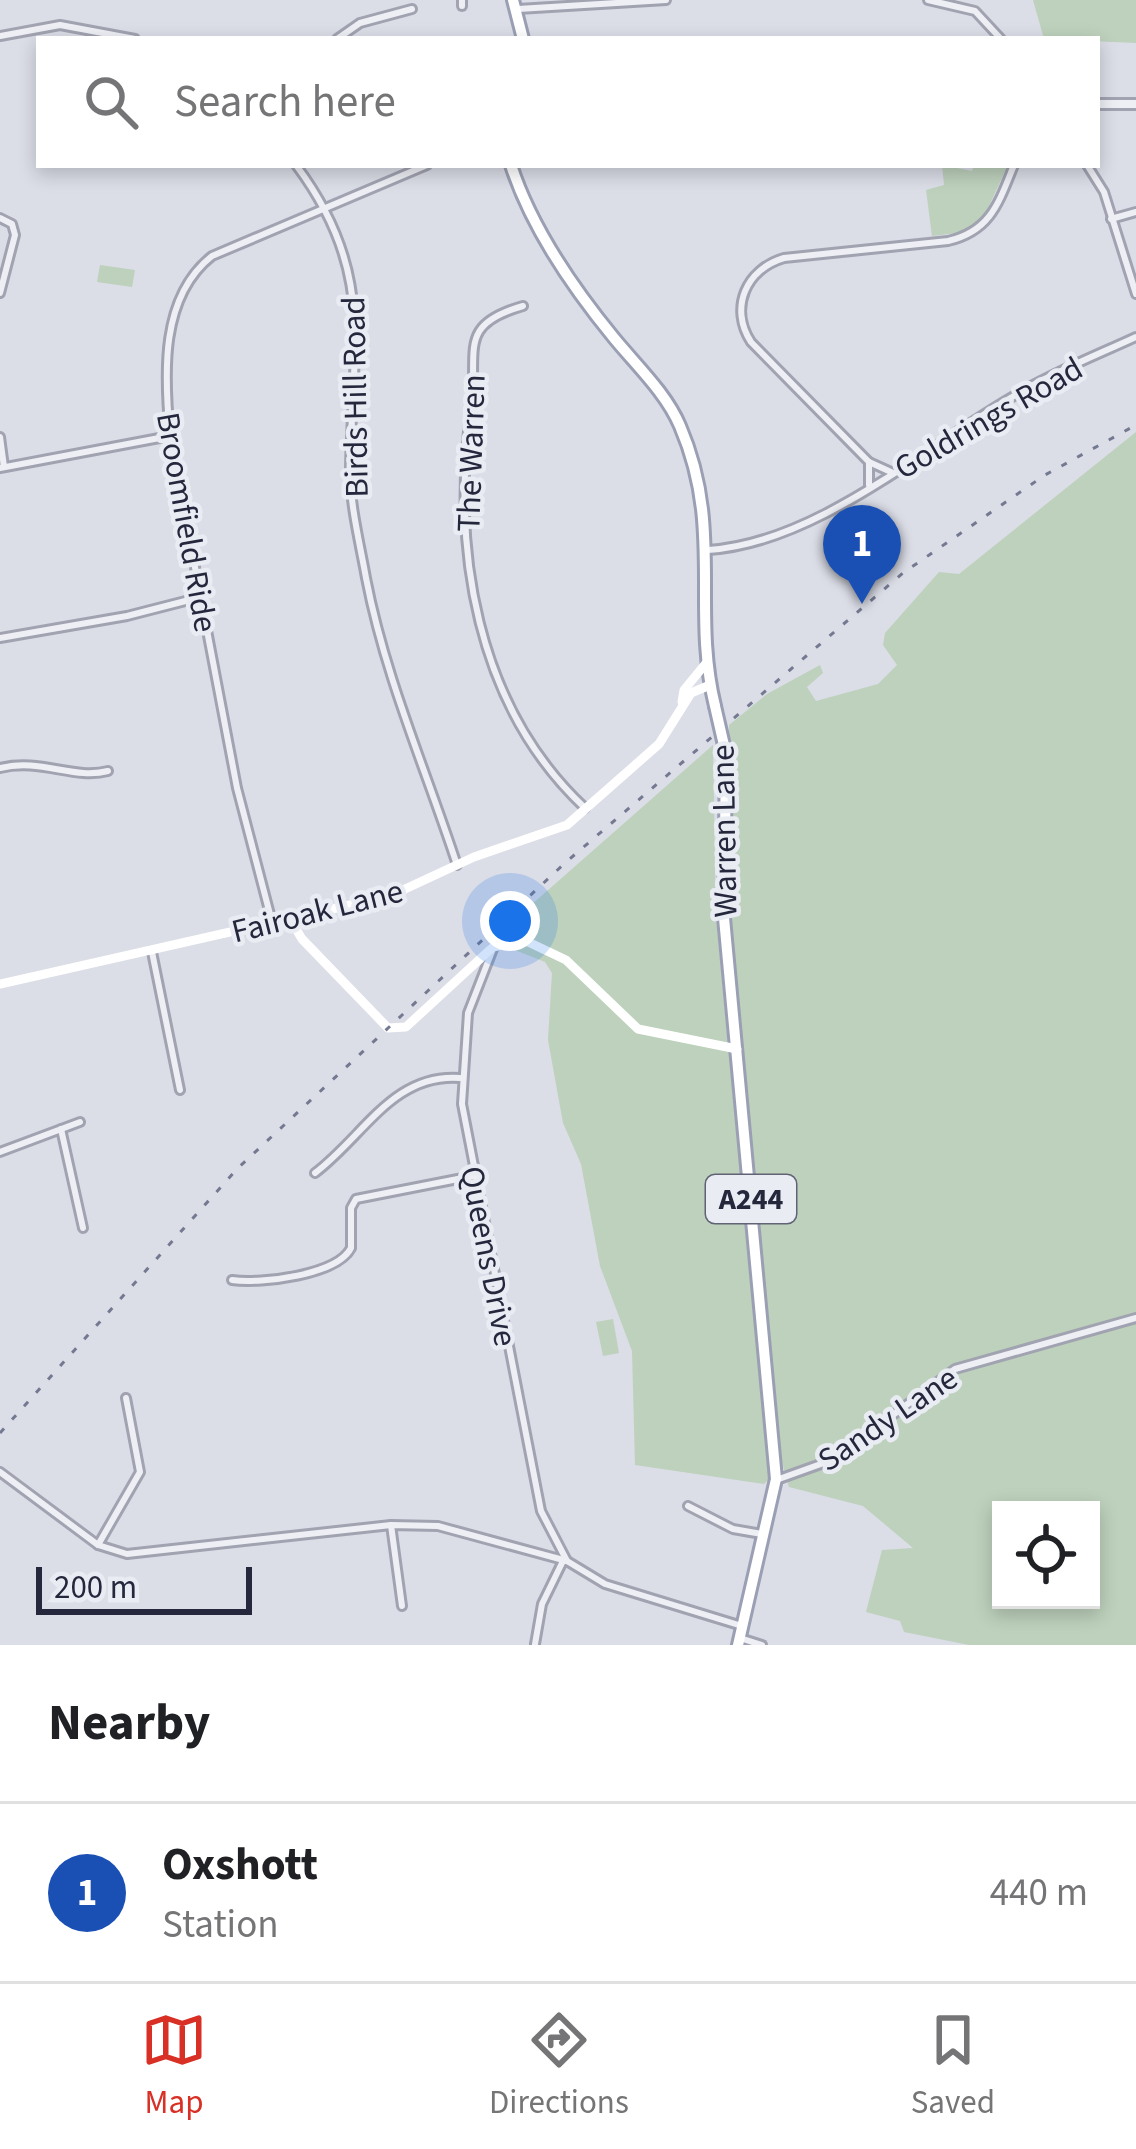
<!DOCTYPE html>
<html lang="en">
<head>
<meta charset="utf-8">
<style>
  :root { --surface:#fff; --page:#f6f6f6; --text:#202124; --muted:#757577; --line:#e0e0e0; --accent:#d93025 }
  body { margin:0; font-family:"Source Sans 3",sans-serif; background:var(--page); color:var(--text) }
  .controls { position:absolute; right:36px; bottom:36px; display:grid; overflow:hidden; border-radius:0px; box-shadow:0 6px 18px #0003 }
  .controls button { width:108px; height:108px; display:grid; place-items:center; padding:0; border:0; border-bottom:3px solid var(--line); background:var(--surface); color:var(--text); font:60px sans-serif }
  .scale { position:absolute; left:36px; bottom:30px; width:216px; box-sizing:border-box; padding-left:12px; border:6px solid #25283d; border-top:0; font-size:33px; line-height:42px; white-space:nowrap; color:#25283d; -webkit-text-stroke:9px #eaecf4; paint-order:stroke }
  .you { position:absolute; left:510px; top:921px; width:42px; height:42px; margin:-30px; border:9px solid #fff; border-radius:50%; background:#1a73e8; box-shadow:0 0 0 18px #1a73e833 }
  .badge { display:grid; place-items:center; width:78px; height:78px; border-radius:50%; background:var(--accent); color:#fff; font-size:39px; font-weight:700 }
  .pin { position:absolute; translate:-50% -99px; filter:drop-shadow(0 3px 6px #0008) }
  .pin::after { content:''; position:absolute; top:63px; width:42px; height:36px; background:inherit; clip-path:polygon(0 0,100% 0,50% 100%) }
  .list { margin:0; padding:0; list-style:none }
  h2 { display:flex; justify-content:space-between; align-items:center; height:156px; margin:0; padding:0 48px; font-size:51px }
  h2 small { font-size:39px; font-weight:400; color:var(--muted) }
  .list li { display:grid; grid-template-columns:78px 1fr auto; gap:36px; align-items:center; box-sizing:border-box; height:180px; padding:0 48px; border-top:3px solid var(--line) }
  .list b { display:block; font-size:45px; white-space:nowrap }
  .list p { margin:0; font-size:39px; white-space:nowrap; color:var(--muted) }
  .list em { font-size:39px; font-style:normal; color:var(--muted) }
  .icon { flex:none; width:66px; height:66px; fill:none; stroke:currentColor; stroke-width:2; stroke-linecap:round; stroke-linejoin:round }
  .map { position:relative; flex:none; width:1136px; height:1645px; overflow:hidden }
  .search { position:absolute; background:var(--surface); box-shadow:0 6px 18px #0003; left:36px; right:36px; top:36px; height:132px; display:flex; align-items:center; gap:30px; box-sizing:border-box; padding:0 42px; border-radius:0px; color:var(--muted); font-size:45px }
  .sheet { height:336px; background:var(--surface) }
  nav { display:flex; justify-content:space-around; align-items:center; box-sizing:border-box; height:168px; border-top:3px solid var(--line); background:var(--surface); font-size:33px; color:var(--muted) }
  nav a { display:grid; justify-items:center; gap:6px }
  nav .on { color:var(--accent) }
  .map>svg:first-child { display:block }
  .green { fill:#bdd1bc; fill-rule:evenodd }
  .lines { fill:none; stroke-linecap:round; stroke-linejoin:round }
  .minor-casing { stroke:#a1a3b1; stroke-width:12 }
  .tertiary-casing { stroke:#a1a3b1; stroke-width:14 }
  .primary-casing { stroke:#9a9fb3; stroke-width:16 }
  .minor { stroke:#eeeff5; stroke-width:6 }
  .tertiary { stroke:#eeeff5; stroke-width:8 }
  .secondary { stroke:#fff; stroke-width:9 }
  .primary { stroke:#fff; stroke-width:10 }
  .rail { stroke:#747991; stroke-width:3; stroke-dasharray:6 12; stroke-linecap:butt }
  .primary-bridge-casing { stroke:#9a9fb3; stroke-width:16; stroke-linecap:butt }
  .primary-bridge { stroke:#fff; stroke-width:10 }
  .labels { text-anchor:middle; stroke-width:9; stroke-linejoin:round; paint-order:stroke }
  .shield { fill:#eaecf4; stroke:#606374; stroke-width:3 }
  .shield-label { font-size:30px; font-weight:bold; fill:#25283d }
  .street-label { font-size:33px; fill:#25283d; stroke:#eaecf4 }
</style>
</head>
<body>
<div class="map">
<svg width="1136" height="1645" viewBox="0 0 1136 1645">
  <rect width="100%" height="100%" fill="#dbdde7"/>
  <g class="green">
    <polygon points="1033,0 1136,0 1136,43 1044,39"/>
    <polygon points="942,165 972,171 974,165 1008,165 982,221 965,232 932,236 926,190 944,185"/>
    <polygon points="100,265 135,270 132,287 97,282"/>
    <path d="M1136 432V1645H969L904 1632 900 1621 866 1612 882 1550 913 1548 863 1506 789 1487 781 1459 731 919 729 725 767 694 820 665 823 673 807 687 816 701 878 684 897 665 883 645 885 633 939 572 959 574ZM1001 1510H1091V1600H1001Z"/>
    <polygon points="713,745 716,917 769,1479 764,1484 635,1465 632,1351 600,1266 581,1164 563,1123 548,1040 552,973 545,962 505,946 497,935"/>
    <polygon points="613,1319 619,1353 603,1356 596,1322"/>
  </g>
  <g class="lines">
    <defs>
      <g id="minor">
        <polyline points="462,0 462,6"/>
        <polyline points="928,0 975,11 1001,39"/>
        <polyline points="518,9 666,0"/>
        <polyline points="0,36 60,25 135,39"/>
        <polyline points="337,39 360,23 412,9"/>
        <path d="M296 165C376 272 352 346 350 470 350 505 360 544 366 578 385 677 426 770 457 865"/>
        <polyline points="1087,165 1104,192 1136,294"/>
        <polyline points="0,218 12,224 15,235 0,293"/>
        <polyline points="1111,219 1136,212"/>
        <path d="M523 306C456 325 479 351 471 406 451 549 476 706 585 808"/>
        <polyline points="0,437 4,467"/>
        <polyline points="0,468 170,436"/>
        <path d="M891 472 869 462 751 342C729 308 746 269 784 258L948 241C991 231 999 202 1014 165"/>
        <polyline points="869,485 869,462"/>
        <path d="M708 550C818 543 925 446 1019 393 1056 371 1097 355 1136 337"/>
        <polyline points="0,638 127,616 201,597"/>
        <path d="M0 768C41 758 74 780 108 771"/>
        <path d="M272 922 237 788 170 436C164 374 160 297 212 256L427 165"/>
        <polyline points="493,949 468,1013 462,1104 541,1511 567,1561"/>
        <polyline points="152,952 180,1090"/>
        <polyline points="61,1129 83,1228"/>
        <polyline points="0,1152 80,1122"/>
        <path d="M315 1173C364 1136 393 1073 460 1078"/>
        <path d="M232 1280C262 1284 337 1275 351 1248V1208L356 1199 473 1176"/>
        <polyline points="0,1472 98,1545 127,1554 391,1525 438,1526 567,1561 605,1584 742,1626"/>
        <polyline points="779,1479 832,1460 955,1369 1136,1318"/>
        <polyline points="688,1506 733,1529 762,1534"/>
        <polyline points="391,1525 402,1606"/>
        <polyline points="98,1545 140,1472 126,1398"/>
        <polyline points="740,1638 762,1645"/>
        <polyline points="535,1644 542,1604 562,1563"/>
      </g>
      <polyline id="tertiary" points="1097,104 1136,104"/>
      <g id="primary">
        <polyline points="513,0 523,39"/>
        <path d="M511 165C531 227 573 288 614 338 637 366 666 393 680 426 724 528 691 608 715 706"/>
        <polyline points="726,754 724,918 776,1479 738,1645"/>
      </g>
    </defs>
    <use href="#minor" class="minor-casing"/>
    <use href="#tertiary" class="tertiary-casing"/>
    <use href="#primary" class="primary-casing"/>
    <use href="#minor" class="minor"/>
    <use href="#tertiary" class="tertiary"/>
    <g class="secondary">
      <polyline points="682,702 684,690 707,662"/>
      <polyline points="290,919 302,939 388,1028 406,1027 493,947 524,940 566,960 638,1029 737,1049"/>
      <polyline points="0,984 390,896 474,857 567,825 659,744 691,693 710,685"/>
    </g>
    <use href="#primary" class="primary"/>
    <polyline class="rail" points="0,1433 238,1168 565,863 903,573 1045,475 1136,425"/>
    <defs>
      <polyline id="primary-bridge" points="715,706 726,754"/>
    </defs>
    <use href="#primary-bridge" class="primary-bridge-casing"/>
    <use href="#primary-bridge" class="primary-bridge"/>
  </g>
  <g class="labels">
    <rect class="shield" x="706" y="1175" width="90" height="48" rx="9"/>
    <g class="shield-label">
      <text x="751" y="1209">A244</text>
    </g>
    <g class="street-label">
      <text transform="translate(354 397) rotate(-91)" y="12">Birds Hill Road</text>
      <text transform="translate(988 417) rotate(-30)" y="12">Goldrings Road</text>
      <text transform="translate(470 453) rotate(-88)" y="12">The Warren</text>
      <text transform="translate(188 522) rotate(80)" y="12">Broomfield Ride</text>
      <text transform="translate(723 831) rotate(-91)" y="12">Warren Lane</text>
      <text transform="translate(317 910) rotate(-14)" y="12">Fairoak Lane</text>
      <text transform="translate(490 1256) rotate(79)" y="12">Queens Drive</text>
      <text transform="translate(887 1418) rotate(-34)" y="12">Sandy Lane</text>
    </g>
  </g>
</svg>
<div class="controls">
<button><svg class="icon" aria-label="locate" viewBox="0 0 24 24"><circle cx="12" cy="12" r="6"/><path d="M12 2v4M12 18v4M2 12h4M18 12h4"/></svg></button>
</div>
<div class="scale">200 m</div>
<div class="you"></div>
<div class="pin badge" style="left:862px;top:604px;background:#1a4fb4">1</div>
<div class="search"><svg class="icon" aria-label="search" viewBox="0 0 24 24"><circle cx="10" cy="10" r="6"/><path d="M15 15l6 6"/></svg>Search here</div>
</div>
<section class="sheet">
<h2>Nearby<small></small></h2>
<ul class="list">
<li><span class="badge" style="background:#1a4fb4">1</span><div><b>Oxshott</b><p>Station</p></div><em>440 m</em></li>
</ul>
</section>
<nav>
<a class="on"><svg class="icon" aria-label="map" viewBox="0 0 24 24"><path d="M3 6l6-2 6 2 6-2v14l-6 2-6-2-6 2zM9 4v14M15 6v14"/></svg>Map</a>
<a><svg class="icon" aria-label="directions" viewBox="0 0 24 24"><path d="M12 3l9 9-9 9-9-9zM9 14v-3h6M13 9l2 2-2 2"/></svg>Directions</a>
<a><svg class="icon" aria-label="saved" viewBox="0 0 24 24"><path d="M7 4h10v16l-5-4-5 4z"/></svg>Saved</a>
</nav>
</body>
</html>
